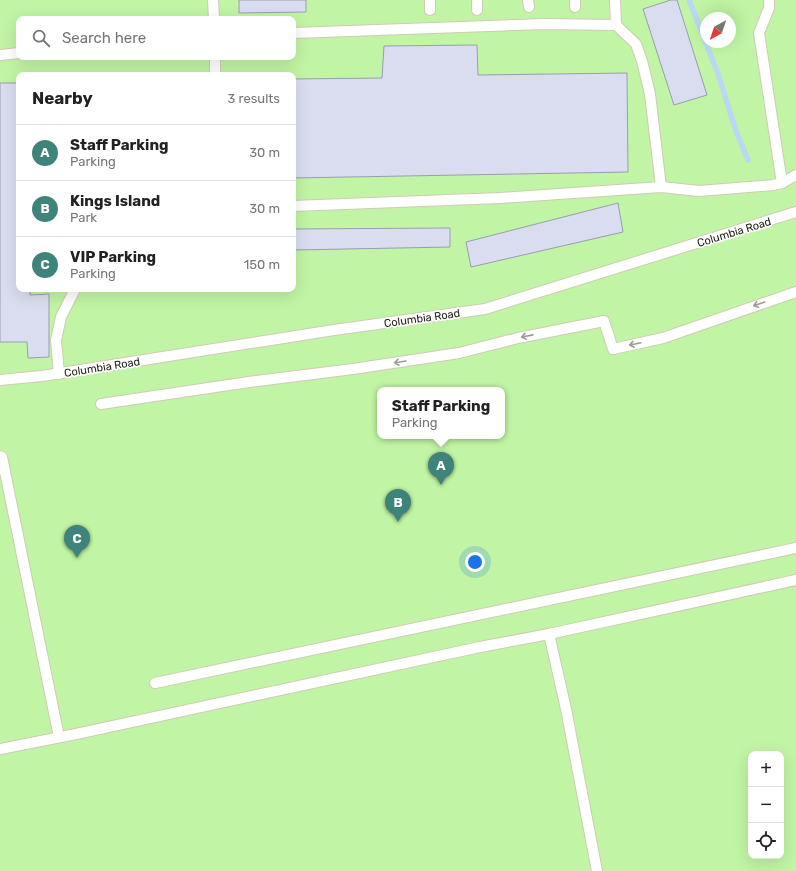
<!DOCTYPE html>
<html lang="en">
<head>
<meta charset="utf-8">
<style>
  :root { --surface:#fff; --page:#f2f2f2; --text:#222; --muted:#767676; --line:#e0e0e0; --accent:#3e847a }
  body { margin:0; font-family:Rubik,sans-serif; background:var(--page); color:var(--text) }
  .controls { position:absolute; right:12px; bottom:12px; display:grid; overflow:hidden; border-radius:8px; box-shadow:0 4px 16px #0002 }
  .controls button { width:36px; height:36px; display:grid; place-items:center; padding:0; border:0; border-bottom:1px solid var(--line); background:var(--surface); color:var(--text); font:20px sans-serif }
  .compass { position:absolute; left:700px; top:12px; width:36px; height:36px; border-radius:50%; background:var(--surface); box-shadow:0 4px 16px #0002; rotate:220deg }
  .you { position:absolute; left:475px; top:562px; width:14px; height:14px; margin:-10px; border:3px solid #fff; border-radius:50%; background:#1a73e8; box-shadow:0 0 0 6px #1a73e833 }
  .badge { display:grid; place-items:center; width:26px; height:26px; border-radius:50%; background:var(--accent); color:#fff; font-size:13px; font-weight:700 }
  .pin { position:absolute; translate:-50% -33px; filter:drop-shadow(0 1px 2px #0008) }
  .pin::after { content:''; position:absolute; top:21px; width:14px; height:12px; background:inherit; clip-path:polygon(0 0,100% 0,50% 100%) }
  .popup { position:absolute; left:377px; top:387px; width:128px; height:52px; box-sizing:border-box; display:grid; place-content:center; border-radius:8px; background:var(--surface); filter:drop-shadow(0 1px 3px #0005); font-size:13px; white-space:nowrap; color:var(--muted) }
  .popup b { font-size:15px; color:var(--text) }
  .popup::after { content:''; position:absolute; left:50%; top:100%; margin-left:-8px; border:8px solid transparent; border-top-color:var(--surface) }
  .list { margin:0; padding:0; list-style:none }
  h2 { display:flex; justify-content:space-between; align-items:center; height:52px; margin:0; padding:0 16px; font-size:17px }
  h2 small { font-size:13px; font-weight:400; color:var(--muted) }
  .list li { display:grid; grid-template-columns:26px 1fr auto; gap:12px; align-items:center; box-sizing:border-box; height:56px; padding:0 16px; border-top:1px solid var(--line) }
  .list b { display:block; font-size:15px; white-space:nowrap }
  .list p { margin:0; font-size:13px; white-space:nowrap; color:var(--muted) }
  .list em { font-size:13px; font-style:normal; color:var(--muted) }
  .icon { flex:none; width:22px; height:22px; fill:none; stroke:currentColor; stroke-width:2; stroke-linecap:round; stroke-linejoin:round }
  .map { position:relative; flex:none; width:796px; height:871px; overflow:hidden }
  .search { position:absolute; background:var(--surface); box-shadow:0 4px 16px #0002; left:16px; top:16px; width:280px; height:44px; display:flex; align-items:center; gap:10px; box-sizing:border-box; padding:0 14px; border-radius:8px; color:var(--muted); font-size:15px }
  .panel { position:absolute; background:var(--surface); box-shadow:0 4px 16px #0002; left:16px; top:72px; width:280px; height:220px; border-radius:8px }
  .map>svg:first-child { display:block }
  .green { fill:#c1f4a4; fill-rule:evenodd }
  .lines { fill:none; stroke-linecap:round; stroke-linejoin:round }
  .stream { stroke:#bad7f4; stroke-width:5.5 }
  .building { fill:#daddef; stroke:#9a9cb1 }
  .lane-casing { stroke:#d1cbb5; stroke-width:12 }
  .lane { stroke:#fff; stroke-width:10 }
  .oneway { stroke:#9c9b97 }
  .labels { text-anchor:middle; stroke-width:3.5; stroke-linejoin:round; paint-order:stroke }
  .street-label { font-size:11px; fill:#232118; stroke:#fff }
</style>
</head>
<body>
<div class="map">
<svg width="796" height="871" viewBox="0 0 796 871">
  <rect width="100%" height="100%" fill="#fff8e1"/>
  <path class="green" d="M0 0H796V871H0ZM706 18H730V42H706ZM19 19H293V57H19ZM19 75H293V289H19ZM380 390H502V436H380ZM751 754H781V856H751Z"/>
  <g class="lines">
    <polyline class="stream" points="689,0 718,74 736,131 748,160"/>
  </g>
  <g class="building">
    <polygon points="239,0 306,0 306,12 239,13"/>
    <polygon points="671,0 677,0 707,95 674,105 643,9"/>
    <polygon points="477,45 478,75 627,73 628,172 293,178 293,79 382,78 384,46"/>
    <polygon points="0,83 19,83 19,289 30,289 30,295 49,294 49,357 28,358 27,342 0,342"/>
    <polygon points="618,203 623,232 471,267 466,242"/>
    <polygon points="450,228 450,247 293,250 293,229"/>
  </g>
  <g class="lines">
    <defs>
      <g id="lane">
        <polyline points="213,0 214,19"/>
        <polyline points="477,0 477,10"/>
        <polyline points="528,0 529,7"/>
        <polyline points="575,0 575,7"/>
        <polyline points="615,0 616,25 636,44 642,61 650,94 661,187"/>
        <polyline points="769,0 769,8 759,33 782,183"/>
        <polyline points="430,10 430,0"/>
        <polyline points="293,33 544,24 616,25"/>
        <polyline points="0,55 19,53"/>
        <polyline points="215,57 215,75"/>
        <polyline points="293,206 500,198 661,187 699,191 773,185 782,183 796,175"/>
        <polyline points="59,374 56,340 61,317 75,289"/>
        <polyline points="0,380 42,376 334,330 485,309 796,212"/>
        <polyline points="101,404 249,382 353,369 459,353 518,338 604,321 613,349 663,338 796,292"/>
        <polyline points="0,456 2,457 59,737"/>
        <polyline points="549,634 566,709 597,871"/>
        <polyline points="155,683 796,548"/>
        <polyline points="0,749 76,734 480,647 549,634 796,580"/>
      </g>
    </defs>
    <use href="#lane" class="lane-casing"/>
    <use href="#lane" class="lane"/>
  </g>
  <defs><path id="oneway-shaft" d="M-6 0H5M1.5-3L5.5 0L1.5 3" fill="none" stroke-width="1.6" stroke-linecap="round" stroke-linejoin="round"/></defs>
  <g class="oneway">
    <use href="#oneway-shaft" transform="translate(759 304) rotate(161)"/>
    <use href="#oneway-shaft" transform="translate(527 336) rotate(169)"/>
    <use href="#oneway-shaft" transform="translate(635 344) rotate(168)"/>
    <use href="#oneway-shaft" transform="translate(400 362) rotate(171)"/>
  </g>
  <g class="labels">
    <g class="street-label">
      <text transform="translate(734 232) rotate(-17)" y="4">Columbia Road</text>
      <text transform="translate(422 318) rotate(-8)" y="4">Columbia Road</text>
      <text transform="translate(102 367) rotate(-9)" y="4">Columbia Road</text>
    </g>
  </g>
</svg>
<div class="controls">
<button>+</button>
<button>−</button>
<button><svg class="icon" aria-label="locate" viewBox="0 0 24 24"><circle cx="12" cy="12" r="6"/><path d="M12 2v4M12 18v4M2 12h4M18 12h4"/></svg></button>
</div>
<svg class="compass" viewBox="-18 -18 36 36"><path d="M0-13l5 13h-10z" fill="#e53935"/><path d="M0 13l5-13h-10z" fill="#767676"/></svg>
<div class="you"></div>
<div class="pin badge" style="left:441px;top:485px">A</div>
<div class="popup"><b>Staff Parking</b>Parking</div>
<div class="pin badge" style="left:398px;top:522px">B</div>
<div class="pin badge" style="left:77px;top:558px">C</div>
<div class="search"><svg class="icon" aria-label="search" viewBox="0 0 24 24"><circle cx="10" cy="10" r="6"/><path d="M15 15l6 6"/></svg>Search here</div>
<section class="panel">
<h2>Nearby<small>3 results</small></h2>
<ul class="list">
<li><span class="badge">A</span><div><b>Staff Parking</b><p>Parking</p></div><em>30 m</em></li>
<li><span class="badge">B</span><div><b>Kings Island</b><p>Park</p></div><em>30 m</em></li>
<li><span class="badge">C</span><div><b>VIP Parking</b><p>Parking</p></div><em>150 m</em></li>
</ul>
</section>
</div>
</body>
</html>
